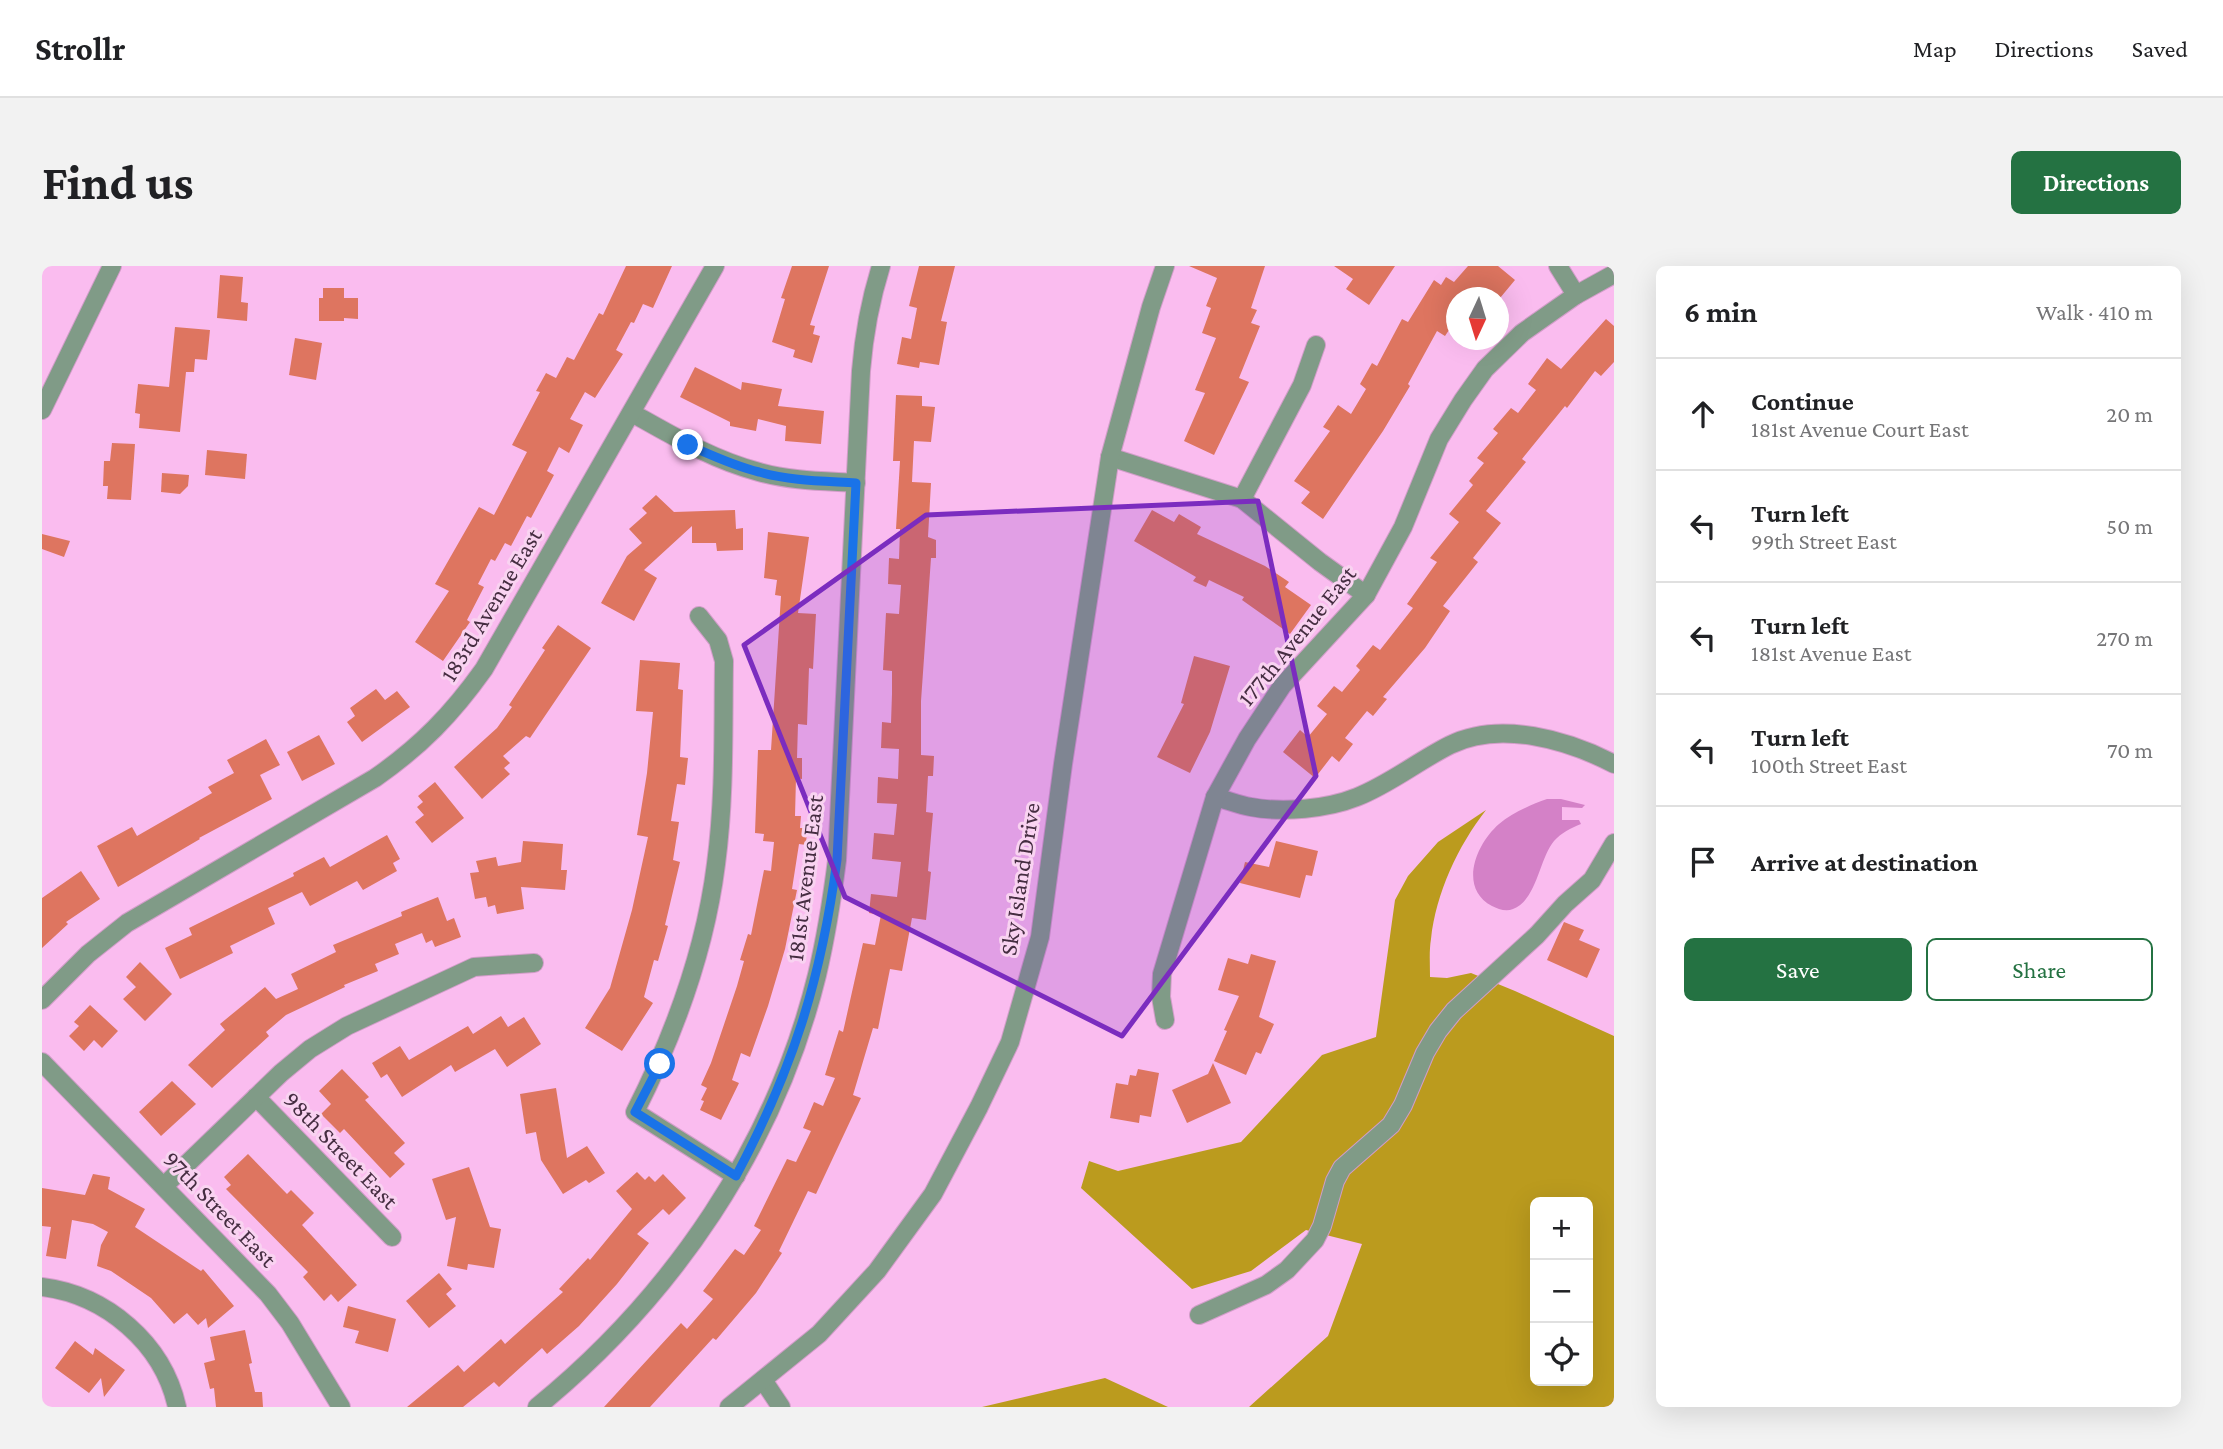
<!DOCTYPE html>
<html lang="en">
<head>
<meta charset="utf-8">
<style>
  :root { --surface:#fff; --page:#f2f2f2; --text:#202124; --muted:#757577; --line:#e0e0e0; --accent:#247242 }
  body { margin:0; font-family:"Crimson Pro",serif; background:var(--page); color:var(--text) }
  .controls { position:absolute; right:21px; bottom:21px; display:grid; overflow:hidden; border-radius:10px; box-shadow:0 7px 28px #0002 }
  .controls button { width:63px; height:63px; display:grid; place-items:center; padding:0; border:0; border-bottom:2px solid var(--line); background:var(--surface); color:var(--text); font:35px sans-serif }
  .compass { position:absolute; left:1404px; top:21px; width:63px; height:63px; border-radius:50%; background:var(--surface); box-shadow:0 7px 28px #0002; rotate:184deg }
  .stop { position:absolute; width:21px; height:21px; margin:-16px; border:5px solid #1a73e8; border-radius:50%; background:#fff }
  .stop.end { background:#1a73e8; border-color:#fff; box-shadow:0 2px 7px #0008 }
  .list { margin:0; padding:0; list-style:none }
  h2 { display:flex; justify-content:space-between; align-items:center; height:91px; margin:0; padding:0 28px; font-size:30px }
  h2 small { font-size:23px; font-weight:400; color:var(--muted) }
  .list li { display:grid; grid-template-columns:46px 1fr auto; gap:21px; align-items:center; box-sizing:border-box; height:112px; padding:0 28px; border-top:2px solid var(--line) }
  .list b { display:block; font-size:26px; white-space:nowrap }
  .list p { margin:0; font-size:23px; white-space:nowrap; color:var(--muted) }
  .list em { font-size:23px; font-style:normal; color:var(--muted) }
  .actions { display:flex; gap:14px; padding:21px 28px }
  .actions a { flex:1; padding:16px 0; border:2px solid var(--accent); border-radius:10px; text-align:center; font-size:24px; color:var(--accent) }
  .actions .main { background:var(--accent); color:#fff }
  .icon { flex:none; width:38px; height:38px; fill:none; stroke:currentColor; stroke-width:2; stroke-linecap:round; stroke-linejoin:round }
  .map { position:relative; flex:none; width:1572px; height:1141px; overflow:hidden; border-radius:10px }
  header { display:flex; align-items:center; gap:42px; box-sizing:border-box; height:98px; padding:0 35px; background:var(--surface); border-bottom:2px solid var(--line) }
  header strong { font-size:33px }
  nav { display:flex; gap:38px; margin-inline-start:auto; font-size:24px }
  .intro { display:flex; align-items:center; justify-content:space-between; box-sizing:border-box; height:168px; padding:0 42px }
  h1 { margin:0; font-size:49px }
  .button { padding:18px 32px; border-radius:10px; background:var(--accent); color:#fff; font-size:24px; font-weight:700 }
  main { display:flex; gap:42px; padding:0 42px }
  aside { flex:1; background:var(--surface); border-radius:10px; box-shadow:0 7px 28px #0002 }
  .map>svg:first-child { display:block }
  .forest { fill:#bb9b1e; fill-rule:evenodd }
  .water { fill:#d481c7 }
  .building { fill:#de7560 }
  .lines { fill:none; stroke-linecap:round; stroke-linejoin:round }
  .minor-casing { stroke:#d29dc9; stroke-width:20 }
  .minor { stroke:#809b87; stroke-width:18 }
  .route { stroke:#1a73e8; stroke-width:9 }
  .marked { fill:#7b2cbf; fill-opacity:0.2; stroke:#7b2cbf; stroke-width:5; stroke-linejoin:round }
  .labels { text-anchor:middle; stroke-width:6; stroke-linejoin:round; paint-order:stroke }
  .street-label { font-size:24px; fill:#452d41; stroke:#f9d3f1 }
</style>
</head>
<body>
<header>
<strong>Strollr</strong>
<nav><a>Map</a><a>Directions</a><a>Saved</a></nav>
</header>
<div class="intro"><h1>Find us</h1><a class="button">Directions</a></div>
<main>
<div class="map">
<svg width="1572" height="1141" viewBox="0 0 1572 1141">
  <rect width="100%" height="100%" fill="#fabcef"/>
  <g class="forest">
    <path d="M1444 544C1416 580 1394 627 1389 673 1387 685 1388 698 1388 711L1405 712 1429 707 1473 725 1572 770V1141H1207L1286 1070 1320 978 1264 964 1209 1005 1150 1023 1039 922 1047 895 1076 905 1199 876 1280 789 1334 771 1353 634 1366 610 1396 576ZM1493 936H1546V1115H1493Z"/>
    <polygon points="1063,1112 1126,1141 940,1141"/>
  </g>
  <path class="water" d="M1505 533H1519L1543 539 1540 542 1520 541V554H1537L1539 558C1529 562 1519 567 1512 575 1497 593 1495 634 1471 643 1464 646 1456 643 1450 640 1416 622 1434 578 1457 558 1470 547 1488 539 1505 533Z"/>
  <g class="building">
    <polygon points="584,0 630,0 611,42 601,38 592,57 589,56 574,84 581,88 553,132 543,126 528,153 541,159 527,187 517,181 505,205 512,209 489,252 485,250 469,280 463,277 453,295 449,293 436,318 442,321 425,354 428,356 401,395 373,376 407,325 393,318 437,241 452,249 485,186 470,179 498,126 494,125 504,107 514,112 525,91 532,94 557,47 561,49"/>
    <polygon points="750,0 787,0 768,59 773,60 771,68 778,70 770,97 751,91 753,84 730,76 743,33 739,32"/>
    <polygon points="877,0 913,0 899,55 905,56 897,99 878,96 877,102 855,98 860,71 869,73 875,42 867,40"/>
    <polygon points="1147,0 1223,0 1209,42 1215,44 1209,57 1218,60 1197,112 1207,116 1172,189 1142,175 1163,127 1153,124 1174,72 1160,67 1169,42 1164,40 1175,12"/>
    <polygon points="1292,0 1353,0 1327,39 1304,23 1311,13"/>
    <polygon points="1426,0 1456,0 1473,14 1458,32 1443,32 1433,23 1428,32 1415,32 1415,52 1403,70 1395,65 1366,118 1368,120 1341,165 1281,253 1259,237 1268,226 1252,215 1288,165 1281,161 1296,139 1309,148 1324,123 1318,118 1330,97 1335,100 1360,53 1366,56 1392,14 1399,19 1404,11 1412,16"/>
    <polygon points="178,9 201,11 199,36 206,37 205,55 175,52"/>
    <polygon points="281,22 302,22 302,32 316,32 316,53 302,52 302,55 277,55 277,32 281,32"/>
    <polygon points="1564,53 1572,60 1572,96 1559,110 1553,105 1525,142 1523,140 1480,193 1484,196 1444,245 1459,257 1431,292 1436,296 1401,340 1408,345 1383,382 1341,431 1345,433 1331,450 1325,445 1303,472 1311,478 1297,496 1290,490 1273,512 1241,486 1258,464 1266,471 1285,448 1275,440 1292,420 1300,426 1318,404 1314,400 1331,379 1338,384 1371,342 1365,338 1395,296 1388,292 1417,256 1407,248 1431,219 1427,215 1442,197 1435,192 1456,167 1451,163 1469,142 1476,147 1494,124 1486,118 1505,92 1519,103"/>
    <polygon points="133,61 168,64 165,94 153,93 152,106 144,106 138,166 97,162 98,148 93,147 96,118 127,121"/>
    <polygon points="253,72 280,77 274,114 247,109"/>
    <polygon points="653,101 699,124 700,116 740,123 736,140 782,145 779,178 743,175 744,160 716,153 714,165 688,160 688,156 638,131"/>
    <polygon points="854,129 880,130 880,140 893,141 889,176 872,175 870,216 889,217 886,271 894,274 894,292 889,292 879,435 879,489 892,490 891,510 886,510 884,546 891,547 886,605 889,606 884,654 870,652 860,705 848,703 836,763 831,762 811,829 819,832 774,928 766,925 737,985 740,987 714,1027 674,1074 671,1072 608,1141 562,1141 639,1057 645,1063 671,1033 661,1025 693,983 702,989 719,964 712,960 745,893 754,896 769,865 761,862 772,836 781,840 793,812 783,809 797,764 801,766 821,677 833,679 839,649 827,647 829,628 855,631 859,596 830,593 832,567 852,569 855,538 835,537 836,511 856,513 857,483 839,482 840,456 849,457 850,428 850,405 841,404 844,347 857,348 859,319 846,318 847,292 857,293 858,263 854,263 858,195 851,195"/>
    <polygon points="70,177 93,178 89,234 65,233 66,220 61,220 62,195 68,195"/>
    <polygon points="165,184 205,188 203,213 163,209"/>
    <polygon points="120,207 147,209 146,220 138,228 119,226"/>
    <polygon points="614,229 632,246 693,244 694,263 701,262 701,284 675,285 674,277 650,277 650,260 602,304 615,312 592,355 559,337 585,290 600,277 587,263 605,247 600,242"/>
    <polygon points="1110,244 1132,256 1137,248 1159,261 1155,268 1223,300 1247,316 1243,321 1269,339 1248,368 1200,334 1202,331 1167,314 1164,321 1151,315 1154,311 1092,275"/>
    <polygon points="726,266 767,271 756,347 774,348 771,403 767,402 765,459 756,458 755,492 760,492 760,513 754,512 753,550 759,550 758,562 765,562 764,579 757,578 750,623 755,624 743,683 726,740 708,791 699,787 690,814 697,817 679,854 658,844 662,835 659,834 665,822 659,819 669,797 695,720 702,695 698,694 706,668 709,669 722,604 729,605 732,576 721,575 722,568 713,567 716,484 729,484 739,330 733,329 735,314 722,312"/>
    <polygon points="0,268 28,275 22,291 0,283"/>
    <polygon points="516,359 549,382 488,472 484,470 461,490 468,497 462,502 468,508 440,533 412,501 455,462 470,441 467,439 503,384 500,382"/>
    <polygon points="1152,390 1188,400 1168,466 1148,507 1115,491 1142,438 1139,437"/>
    <polygon points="598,394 638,397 636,423 641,424 638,491 646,492 643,519 635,518 629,555 637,556 631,594 638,596 623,659 626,660 616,695 612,694 602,731 611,737 580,785 543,762 568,722 590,644 606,571 595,569 605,507 611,446 594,445"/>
    <polygon points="334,423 343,434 355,425 368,441 320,476 305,456 313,450 308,442"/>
    <polygon points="277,469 293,498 260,515 245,486"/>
    <polygon points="224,473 238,499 218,509 230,533 157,572 158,573 76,621 55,580 90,561 95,570 170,527 166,521 192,507 185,494"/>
    <polygon points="393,516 422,552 390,577 373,556 382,549 375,541 381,536 376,530"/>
    <polygon points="345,569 358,593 351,597 355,605 321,624 315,615 268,640 260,626 226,642 233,658 188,680 191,687 138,713 123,682 150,669 147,662 252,610 251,607 282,591 288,601"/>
    <polygon points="481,575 521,578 519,604 525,604 523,624 479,621 482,643 455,648 453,639 446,641 444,631 433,633 428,607 437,606 434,595 454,591 456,600 479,596"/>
    <polygon points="1234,575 1276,585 1270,610 1264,609 1258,632 1198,617 1203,596 1227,601"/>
    <polygon points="39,605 58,633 24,656 26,658 0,682 0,632"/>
    <polygon points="396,631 405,655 412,652 419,671 393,681 390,674 384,677 380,667 353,678 357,688 333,698 336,705 302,719 303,721 244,749 224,766 227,770 170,822 146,799 183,764 178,758 223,721 234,733 256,723 249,708 294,686 291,679 360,650 359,646"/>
    <polygon points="1522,656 1542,664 1537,674 1558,683 1545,712 1505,694"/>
    <polygon points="1209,688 1234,695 1217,751 1232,758 1219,788 1214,786 1204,809 1172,795 1185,765 1182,764 1197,730 1176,724 1186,692 1206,698"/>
    <polygon points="98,696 130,728 103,755 81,733 94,721 84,711"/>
    <polygon points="48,739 76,765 60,782 52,774 42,785 27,770 37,760 32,756"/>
    <polygon points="459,750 466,761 482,751 499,778 465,801 453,783 413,806 409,799 360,831 345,808 339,812 330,797 358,780 367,794 426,760 431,768"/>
    <polygon points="1171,797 1189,837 1145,857 1130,824 1166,808"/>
    <polygon points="300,803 327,831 323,834 363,877 352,887 363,898 348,912 302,863 298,867 279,848 289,838 277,825"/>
    <polygon points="1096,803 1117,807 1109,851 1098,849 1097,857 1068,852 1074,817 1086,819 1088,809 1094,810"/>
    <polygon points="130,815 154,838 119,870 97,846"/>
    <polygon points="514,822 525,892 545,880 563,907 547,917 544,914 521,928 499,894 494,866 484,868 478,828"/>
    <polygon points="206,888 245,928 249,924 272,947 260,959 315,1019 296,1036 289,1028 282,1035 261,1011 266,1006 184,923 189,919 182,911"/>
    <polygon points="427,901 448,961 459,963 452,1002 426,998 425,1004 405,1000 414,951 404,954 390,913"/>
    <polygon points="595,906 603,914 607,910 613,916 621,908 644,932 627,949 621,943 595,968 607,977 575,1018 537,1060 505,1088 500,1082 457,1121 452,1116 421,1141 365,1141 416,1099 422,1106 459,1073 463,1078 521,1026 517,1023 546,992 548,994 590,943 574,925"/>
    <polygon points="51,908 68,911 66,923 103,943 93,961 159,1005 161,1003 192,1040 166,1062 164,1052 156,1059 145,1047 132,1058 109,1032 69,1005 55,1000 59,979 66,966 51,958 30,954 24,993 4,990 9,961 0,960 0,922 43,929"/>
    <polygon points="397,1007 410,1023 404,1028 414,1040 387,1062 364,1035"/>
    <polygon points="306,1040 354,1053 346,1086 313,1077 317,1065 301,1061"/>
    <polygon points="203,1064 210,1097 207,1098 213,1126 220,1126 221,1141 174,1141 172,1122 168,1123 162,1097 173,1094 168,1071"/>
    <polygon points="33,1075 51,1089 53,1082 83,1104 62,1131 59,1112 47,1127 13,1102"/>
  </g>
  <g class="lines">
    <defs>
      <g id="minor">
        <polyline points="1516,0 1534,29"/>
        <polyline points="0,144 70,0"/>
        <path d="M590 147C631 170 671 194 717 206 749 215 782 215 814 217"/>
        <polyline points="1068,191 1200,233 1278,296 1324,329"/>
        <polyline points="1200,233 1260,119 1274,79"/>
        <path d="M657 350 676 374 682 395C681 462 683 531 674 598 663 686 633 767 593 846L694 910"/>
        <path d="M1173 531C1185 534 1197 539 1209 541 1241 547 1285 543 1315 531 1348 518 1376 495 1408 479 1458 454 1526 474 1572 498"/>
        <path d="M0 734 46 688 85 657 333 512C379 480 410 448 442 403L673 0"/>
        <polyline points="1123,754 1119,731 1120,708 1173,531 1205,473 1240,420 1324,329 1361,261 1397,173 1421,134 1443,103 1480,67 1534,29 1572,8"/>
        <polyline points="0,796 226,1028 248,1057 299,1141"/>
        <polyline points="214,831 350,971"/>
        <polyline points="122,920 239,807 268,783 305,760 432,701 492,697"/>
        <path d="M0 1021C64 1029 121 1077 135 1141"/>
        <polyline points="1157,1049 1224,1019 1245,1004 1273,974 1280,960 1293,915 1300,902 1349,859 1361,839 1383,787 1396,765 1412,745 1495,669 1523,638 1550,614 1572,577"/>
        <polyline points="721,1114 739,1141"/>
        <path d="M495 1141C631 1030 733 880 775 709 784 671 790 633 795 594L819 105C822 68 828 35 839 0"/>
        <polyline points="687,1141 777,1068 835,1005 891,928 937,841 968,776 998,671 1021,498 1068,191 1109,41 1123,0"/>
      </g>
    </defs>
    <use href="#minor" class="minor-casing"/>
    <use href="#minor" class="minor"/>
  </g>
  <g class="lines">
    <path class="route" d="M618 798 593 846 694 910C751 803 779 714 795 594L814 217C782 215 748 215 717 206 692 200 669 189 646 179"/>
  </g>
  <path class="marked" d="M1216 235 1274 510 1080 770 803 631 702 379 884 249Z"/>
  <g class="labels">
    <g class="street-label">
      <text transform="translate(449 339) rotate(-59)" y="8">183rd Avenue East</text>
      <text transform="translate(1255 370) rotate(-51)" y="8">177th Avenue East</text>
      <text transform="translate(763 612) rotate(-83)" y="8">181st Avenue East</text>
      <text transform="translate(978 613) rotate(-81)" y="8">Sky Island Drive</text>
      <text transform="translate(299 884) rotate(46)" y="8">98th Street East</text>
      <text transform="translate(178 943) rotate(46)" y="8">97th Street East</text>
    </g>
  </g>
</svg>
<div class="controls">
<button>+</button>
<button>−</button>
<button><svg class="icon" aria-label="locate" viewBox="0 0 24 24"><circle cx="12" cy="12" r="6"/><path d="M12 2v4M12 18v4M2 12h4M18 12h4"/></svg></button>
</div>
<svg class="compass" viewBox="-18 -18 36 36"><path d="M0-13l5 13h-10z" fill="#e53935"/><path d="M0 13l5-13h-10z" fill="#757577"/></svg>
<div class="stop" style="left:618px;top:798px"></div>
<div class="stop end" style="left:646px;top:179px"></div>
</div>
<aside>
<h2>6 min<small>Walk · 410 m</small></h2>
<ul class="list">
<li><svg class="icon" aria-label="ahead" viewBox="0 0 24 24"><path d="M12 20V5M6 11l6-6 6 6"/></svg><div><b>Continue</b><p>181st Avenue Court East</p></div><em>20 m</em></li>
<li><svg class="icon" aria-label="left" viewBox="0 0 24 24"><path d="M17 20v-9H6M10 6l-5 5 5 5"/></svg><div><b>Turn left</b><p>99th Street East</p></div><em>50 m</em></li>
<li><svg class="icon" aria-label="left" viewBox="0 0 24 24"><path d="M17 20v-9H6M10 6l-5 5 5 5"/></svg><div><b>Turn left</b><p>181st Avenue East</p></div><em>270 m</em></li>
<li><svg class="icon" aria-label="left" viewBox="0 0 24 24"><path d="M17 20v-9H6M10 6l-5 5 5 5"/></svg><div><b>Turn left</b><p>100th Street East</p></div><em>70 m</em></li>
<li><svg class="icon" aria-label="arrive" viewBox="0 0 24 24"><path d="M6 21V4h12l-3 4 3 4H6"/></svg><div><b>Arrive at destination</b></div></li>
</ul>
<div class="actions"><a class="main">Save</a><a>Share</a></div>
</aside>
</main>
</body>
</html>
